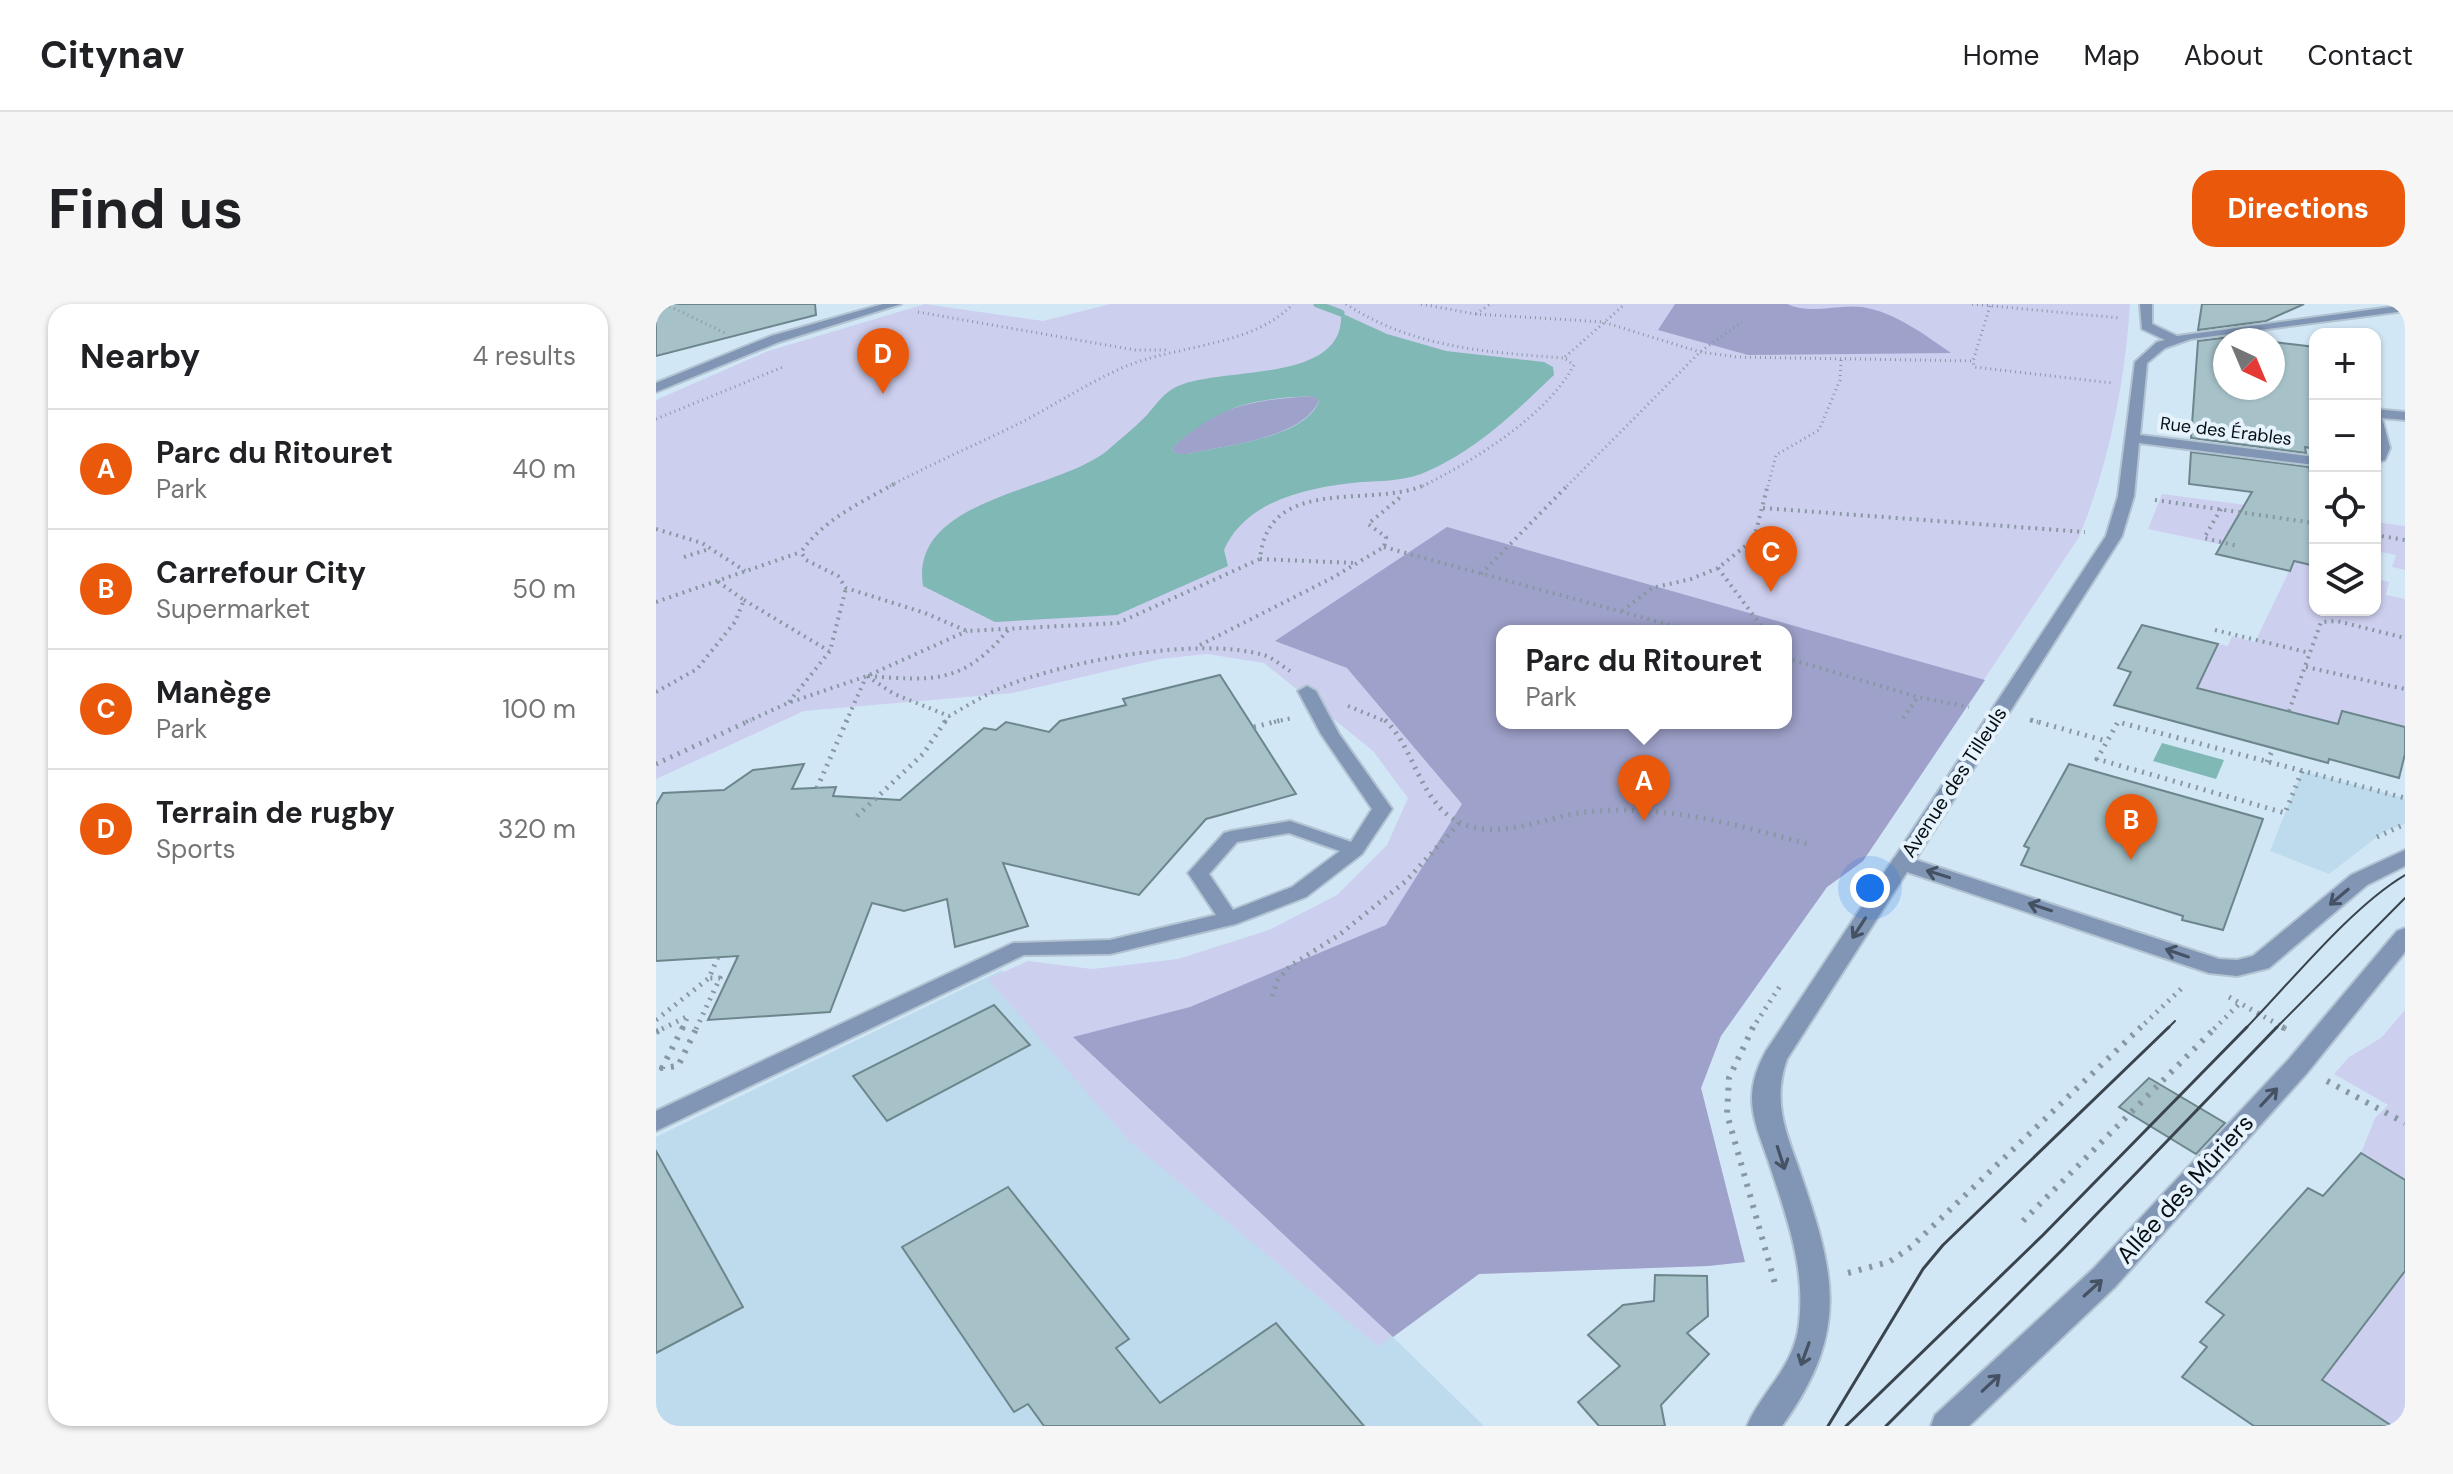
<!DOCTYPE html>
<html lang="en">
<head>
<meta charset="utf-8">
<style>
  :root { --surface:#fff; --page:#f6f6f6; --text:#202124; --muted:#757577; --line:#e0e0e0; --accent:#ea580c }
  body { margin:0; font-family:"DM Sans",sans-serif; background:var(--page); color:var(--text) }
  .controls { position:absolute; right:24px; top:24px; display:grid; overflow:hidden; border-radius:16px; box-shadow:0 2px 6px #0004 }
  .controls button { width:72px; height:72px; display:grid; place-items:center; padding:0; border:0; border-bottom:2px solid var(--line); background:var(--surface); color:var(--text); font:40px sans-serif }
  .compass { position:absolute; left:1557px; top:24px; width:72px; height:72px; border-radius:50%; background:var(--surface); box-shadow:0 2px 6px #0004; rotate:136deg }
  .you { position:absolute; left:1214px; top:584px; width:28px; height:28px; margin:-20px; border:6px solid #fff; border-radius:50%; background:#1a73e8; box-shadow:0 0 0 12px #1a73e833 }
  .badge { display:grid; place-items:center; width:52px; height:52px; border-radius:50%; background:var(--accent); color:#fff; font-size:26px; font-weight:700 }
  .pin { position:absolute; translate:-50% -66px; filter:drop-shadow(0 2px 4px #0008) }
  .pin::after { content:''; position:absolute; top:42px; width:28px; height:24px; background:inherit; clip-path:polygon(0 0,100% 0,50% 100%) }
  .popup { position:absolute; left:840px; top:321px; width:296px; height:104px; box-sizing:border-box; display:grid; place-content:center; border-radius:16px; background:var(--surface); filter:drop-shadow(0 2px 6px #0005); font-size:26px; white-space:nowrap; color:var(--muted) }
  .popup b { font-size:30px; color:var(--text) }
  .popup::after { content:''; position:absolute; left:50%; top:100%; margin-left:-16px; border:16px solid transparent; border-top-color:var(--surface) }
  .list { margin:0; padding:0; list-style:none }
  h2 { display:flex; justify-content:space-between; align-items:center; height:104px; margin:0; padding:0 32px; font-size:34px }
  h2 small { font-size:26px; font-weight:400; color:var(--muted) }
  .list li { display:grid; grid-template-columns:52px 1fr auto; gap:24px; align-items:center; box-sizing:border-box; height:120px; padding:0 32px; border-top:2px solid var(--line) }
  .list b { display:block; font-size:30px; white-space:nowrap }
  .list p { margin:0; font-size:26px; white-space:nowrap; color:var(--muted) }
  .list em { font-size:26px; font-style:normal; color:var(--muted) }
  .icon { flex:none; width:44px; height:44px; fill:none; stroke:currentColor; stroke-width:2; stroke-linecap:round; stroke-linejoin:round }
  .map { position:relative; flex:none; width:1749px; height:1122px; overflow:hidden; border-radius:24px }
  header { display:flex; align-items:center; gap:48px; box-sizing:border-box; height:112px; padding:0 40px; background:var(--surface); border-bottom:2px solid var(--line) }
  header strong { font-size:38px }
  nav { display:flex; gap:44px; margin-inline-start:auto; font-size:28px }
  .intro { display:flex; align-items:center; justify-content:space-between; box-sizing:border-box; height:192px; padding:0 48px }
  h1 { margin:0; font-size:56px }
  .button { padding:20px 36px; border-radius:24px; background:var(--accent); color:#fff; font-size:28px; font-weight:700 }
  main { display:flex; gap:48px; padding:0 48px }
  aside { flex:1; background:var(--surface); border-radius:24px; box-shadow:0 2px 6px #0004 }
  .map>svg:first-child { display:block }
  .built { fill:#bedbee }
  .green { fill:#cdcfef; fill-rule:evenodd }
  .forest { fill:#9ea1c9; fill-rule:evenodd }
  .water { fill:#80b8b5; fill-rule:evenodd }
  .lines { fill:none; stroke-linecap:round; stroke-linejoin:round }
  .stream { stroke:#80b8b5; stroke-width:7 }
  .building { fill:#a6c1c8; stroke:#6c868c; stroke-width:2 }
  .service-casing { stroke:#b2c4d2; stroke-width:4 }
  .minor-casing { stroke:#b2c4d2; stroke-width:4 }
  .tertiary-casing { stroke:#b2c4d2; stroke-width:4 }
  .path-far3 { stroke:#8898a3; stroke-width:3; stroke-dasharray:1 4; stroke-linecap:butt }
  .path-far2 { stroke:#8898a3; stroke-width:4; stroke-dasharray:2 5; stroke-linecap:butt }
  .path-far1 { stroke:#8898a3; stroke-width:5; stroke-dasharray:2 6; stroke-linecap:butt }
  .path { stroke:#8898a3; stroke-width:6; stroke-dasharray:3 8; stroke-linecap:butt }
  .service { fill:#8195b5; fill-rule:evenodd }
  .minor { fill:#8195b5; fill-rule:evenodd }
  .tertiary { fill:#8195b5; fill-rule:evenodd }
  .tram-far1 { stroke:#3a444c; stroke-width:2 }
  .tram { stroke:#3a444c; stroke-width:3 }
  .oneway { stroke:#445264 }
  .labels { text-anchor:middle; stroke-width:8; stroke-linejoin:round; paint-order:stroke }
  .far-street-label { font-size:18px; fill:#080f14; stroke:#e6f3fc }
  .street-label { font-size:20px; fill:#080f14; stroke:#e6f3fc }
  .near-street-label { font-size:24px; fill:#080f14; stroke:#e6f3fc }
</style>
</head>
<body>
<header>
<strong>Citynav</strong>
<nav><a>Home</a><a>Map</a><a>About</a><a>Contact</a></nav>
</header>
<div class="intro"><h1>Find us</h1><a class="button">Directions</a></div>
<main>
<aside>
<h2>Nearby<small>4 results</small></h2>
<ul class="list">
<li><span class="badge">A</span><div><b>Parc du Ritouret</b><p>Park</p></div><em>40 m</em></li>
<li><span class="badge">B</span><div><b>Carrefour City</b><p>Supermarket</p></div><em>50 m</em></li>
<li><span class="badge">C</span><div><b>Manège</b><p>Park</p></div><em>100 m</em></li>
<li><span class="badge">D</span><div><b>Terrain de rugby</b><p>Sports</p></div><em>320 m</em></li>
</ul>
</aside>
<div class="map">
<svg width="1749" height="1122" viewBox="0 0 1749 1122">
  <rect width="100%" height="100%" fill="#d2e7f6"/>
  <g class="built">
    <polygon points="1646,467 1749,494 1749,520 1729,527 1673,570 1614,547"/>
    <polygon points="346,666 522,833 641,939 828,1122 0,1122 0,833"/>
  </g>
  <g class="green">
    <path d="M269 0 387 17 454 0H1474C1469 79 1453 160 1423 233L1207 557 1171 583 1065 731 1045 784 1089 958 1052 962 823 970 722 1042 474 838 332 675 372 657 436 665 522 655 613 626 681 591 731 541 752 494 717 447 608 359 551 350 504 355 357 389 148 407 0 475V96L112 47ZM846 327H1130V419H846Z"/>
    <polygon points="1506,190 1659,210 1581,244 1492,225"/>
    <polygon points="1719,218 1749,222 1749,266 1736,263 1740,251 1719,247"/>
    <polygon points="1638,257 1659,262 1659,306 1719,306 1719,275 1733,278 1730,291 1749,295 1749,423 1686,407 1682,420 1541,384 1562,340 1572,342 1576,332 1599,338"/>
    <polygon points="1749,706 1749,876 1705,849 1719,814 1732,801 1678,770 1693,753 1725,734"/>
    <polygon points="1749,967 1749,1122 1705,1122 1715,1108 1666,1076"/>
  </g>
  <g class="forest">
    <path d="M1019 0H1131C1155 11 1181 0 1206 3 1239 8 1269 31 1295 49L1092 51 1002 26Z"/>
    <path d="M657 92 663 96C648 135 568 141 532 150H521L516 146C520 138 527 134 534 128 570 99 611 95 657 92Z"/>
    <path d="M791 223 1329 376 1207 557 1171 583 1065 732 1045 784 1089 958 1052 962 823 970 737 1033 417 733 534 703 730 621 806 500 691 364 619 337ZM1130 327V419H846V327Z"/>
  </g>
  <g class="water">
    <path d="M685 9 731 30 790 47 888 58 897 63 898 71C857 110 819 148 765 170 746 177 725 177 705 178 655 183 590 195 568 246L572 262 461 311 339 318 267 282C253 193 399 189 452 146 463 136 477 125 488 114 498 104 505 91 518 84 561 61 690 82 685 9ZM657 92 663 97C649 135 568 141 532 150H521L516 146 520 140C568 100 595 95 657 92Z"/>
    <polygon points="1506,439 1568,456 1560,475 1497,457"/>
  </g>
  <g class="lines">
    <polyline class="stream" points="661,0 685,9"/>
  </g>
  <g class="building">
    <polygon points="0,0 159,0 160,11 0,52"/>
    <polygon points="1546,0 1648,0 1610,17 1542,26"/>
    <polygon points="1574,33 1596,36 1569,36 1569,84 1617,84 1617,38 1659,43 1659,145 1649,143 1650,149 1535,134 1542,37"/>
    <polygon points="1535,148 1653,163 1659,196 1659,262 1638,257 1634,267 1560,250 1596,188 1533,180"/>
    <polygon points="1486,321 1562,340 1541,384 1682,420 1686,407 1749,423 1749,450 1743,474 1673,455 1672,459 1458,401 1475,368 1462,364"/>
    <polygon points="564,371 640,490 550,515 483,591 347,559 372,622 299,643 291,595 248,607 216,599 174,708 52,716 82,652 0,657 0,501 7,489 68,486 97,466 148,460 136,485 180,483 177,492 244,496 328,424 340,426 350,418 393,428 404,417 470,401 467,395"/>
    <polygon points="1413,460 1607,515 1567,626 1526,616 1527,612 1365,561 1373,544 1368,542"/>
    <polygon points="338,701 374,741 231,817 197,772"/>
    <polygon points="1493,774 1569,819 1540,850 1463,803"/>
    <polygon points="0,847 87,1003 0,1049"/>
    <polygon points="1705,849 1749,876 1749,967 1666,1076 1736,1122 1598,1122 1526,1073 1551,1043 1544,1038 1568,1011 1550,998 1652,884 1667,892"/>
    <polygon points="352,883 473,1035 460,1044 504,1099 620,1019 708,1122 388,1122 372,1100 358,1108 246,943"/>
    <polygon points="999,971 1051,972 1052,1012 1031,1029 1053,1050 1005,1101 1009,1122 943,1122 922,1098 964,1062 932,1031 967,1001 998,997"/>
  </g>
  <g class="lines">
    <defs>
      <path id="service" d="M651 382 660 387 683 430 736 505 706 550 650 593 580 620 454 650 368 651 0 827V807L357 639 454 636 560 611 532 569 568 529 575 527 634 517 695 538 716 505 665 430 642 387ZM633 529 684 547 636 583 577 606 553 570 581 538Z"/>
      <g id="minor">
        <polygon points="227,0 245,0 123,38 0,88 0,79 115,32"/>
        <polygon points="1484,0 1496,0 1496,20 1521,32 1749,1 1749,7 1535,35 1509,44 1491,59 1484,131 1659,153 1659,161 1483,139 1478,192 1466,232 1254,564 1238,564 1235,559 1450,232 1462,192 1479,58 1501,38 1509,36 1486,25"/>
        <polygon points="1719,105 1749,108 1749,116 1726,114 1734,144 1729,156 1719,159"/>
      </g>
      <g id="tertiary">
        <path d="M1749 546V562L1711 581 1613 664 1581 672 1553 669 1251 568 1131 755C1117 795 1128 824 1142 862 1178 967 1196 1025 1126 1122H1091C1107 1085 1138 1064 1143 1020 1150 964 1130 911 1113 859 1106 838 1096 816 1096 794 1096 778 1102 761 1110 747L1238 554H1254L1563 655 1581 656 1597 652 1695 571Z"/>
        <polygon points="1749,624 1749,648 1651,769 1459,983 1313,1122 1275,1122 1279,1111 1437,965 1633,755 1741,627"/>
      </g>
    </defs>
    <use href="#service" class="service-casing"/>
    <use href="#minor" class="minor-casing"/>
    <use href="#tertiary" class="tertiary-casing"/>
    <g class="path-far3">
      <polyline points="9,0 69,29"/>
      <path d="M690 0C757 44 830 48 908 54"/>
      <polyline points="765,0 819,10 947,18 1044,48 1081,53 1317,57"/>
      <polyline points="1316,0 1464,14"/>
      <polyline points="1334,2 1317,57 1318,63 1456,79"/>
      <polyline points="262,8 479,46 512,46"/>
      <polyline points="820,10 834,0"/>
      <polyline points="0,115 127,63"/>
      <path d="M234 182C277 159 322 140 366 118 400 100 432 79 468 63 523 40 596 43 637 0"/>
      <path d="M767 182C817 157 891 112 918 61L908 54 969 0"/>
      <polyline points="911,182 1044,48 1086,18"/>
      <polyline points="1112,182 1120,151 1163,126 1184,76 1185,56"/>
    </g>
    <g class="path-far2">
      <path d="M238 180C204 199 167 216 145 248L150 256 182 272 190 284 269 309 311 327 462 319 604 255C612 168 718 206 771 180"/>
      <polyline points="1499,196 1659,219"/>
      <polyline points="1107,204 1429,228"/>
      <polyline points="1565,205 1548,234 1582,242"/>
      <polyline points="0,225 46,239 89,267"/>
      <polyline points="1719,231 1749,236"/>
      <polyline points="728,243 1036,327"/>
      <polyline points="28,253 53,245"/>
      <polyline points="604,255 699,259"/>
      <polyline points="1062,264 1109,327"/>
      <polyline points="825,270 913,180"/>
      <polyline points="88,296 173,347"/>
      <polyline points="0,298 145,248"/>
      <polyline points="966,307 996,284 1035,275 1062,264 1098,235 1112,180"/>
      <polyline points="1559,326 1654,349"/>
      <polyline points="544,341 676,274 728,243 730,233 712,220 747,191"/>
      <polyline points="1130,354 1262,393 1313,403"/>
      <polyline points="1650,363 1749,385"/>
      <path d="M211 372 238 390 293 412C311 402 328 391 347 383 412 357 540 332 608 351 617 354 626 362 634 367"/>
      <path d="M212 372C278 377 307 380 352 326"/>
      <polyline points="0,388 41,365 79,318 88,296 61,277"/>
      <polyline points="133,398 174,347 190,284"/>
      <polyline points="692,402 731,418"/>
      <polyline points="1633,407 1665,318 1681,317 1749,334"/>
      <polyline points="1247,414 1262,393"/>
      <polyline points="1374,416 1382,418"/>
      <polyline points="90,418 132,399 211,372 311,327"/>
      <polyline points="190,418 210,373"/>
      <polyline points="289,418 293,412"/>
      <polyline points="618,418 636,414"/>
    </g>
    <g class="path-far1">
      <path d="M729 416C757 443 762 488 793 512 833 542 887 513 930 508 1005 500 1080 520 1152 540"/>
      <polyline points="1375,416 1450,437"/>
      <polyline points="598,423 626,416"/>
      <polyline points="1611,458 1617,445"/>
      <polyline points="0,460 95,416"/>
      <polyline points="1646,467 1629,509 1441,455 1462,418 1749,494"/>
      <polyline points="161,484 191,416"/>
      <polyline points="201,512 267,450 290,416"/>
      <polyline points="1721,533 1749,520"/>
      <polyline points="616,692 622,676 634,662 683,631 750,577 803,519"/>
      <polyline points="1573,693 1630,725"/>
      <polyline points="0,716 53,674 62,653"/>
      <polyline points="6,725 32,712 26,725"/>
      <polyline points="40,725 64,674 53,674"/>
      <polyline points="1096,725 1124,682"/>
      <polyline points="1483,725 1527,683"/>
      <polyline points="1558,725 1584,699"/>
    </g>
    <g class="path">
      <polyline points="27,723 6,764 22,762 41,723"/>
      <polyline points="1097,723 1073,774 1071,810 1120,983"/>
      <polyline points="1626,723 1630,725"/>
      <polyline points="0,728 10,723"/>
      <polyline points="1671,777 1749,819"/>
      <polyline points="1367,917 1560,723"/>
      <polyline points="1192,969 1233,958 1255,943 1485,723"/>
    </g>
    <use href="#service" class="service"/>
    <use href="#minor" class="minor"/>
    <use href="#tertiary" class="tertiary"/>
    <g class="tram-far1">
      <polyline points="1511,725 1519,717"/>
      <path d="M1589 725C1634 679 1695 603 1749 571"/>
      <polyline points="1619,725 1749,594"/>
    </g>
    <g class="tram">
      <polyline points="1172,1122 1267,965 1287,941 1513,723"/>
      <polyline points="1190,1122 1387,931 1591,723"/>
      <polyline points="1230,1122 1407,945 1621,723"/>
    </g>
  </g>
  <defs><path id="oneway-shaft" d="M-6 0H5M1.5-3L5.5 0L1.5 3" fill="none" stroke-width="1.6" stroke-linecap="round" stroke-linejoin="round" transform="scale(2)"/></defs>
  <g class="oneway">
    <use href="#oneway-shaft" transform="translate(1282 570) rotate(-163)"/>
    <use href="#oneway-shaft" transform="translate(1683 593) rotate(140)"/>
    <use href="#oneway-shaft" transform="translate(1384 603) rotate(-162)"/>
    <use href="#oneway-shaft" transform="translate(1203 624) rotate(123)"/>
    <use href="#oneway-shaft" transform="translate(1521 649) rotate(-161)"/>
    <use href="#oneway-shaft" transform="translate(1613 793) rotate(-47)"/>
    <use href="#oneway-shaft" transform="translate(1125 854) rotate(72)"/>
    <use href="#oneway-shaft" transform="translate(1437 984) rotate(-42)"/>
    <use href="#oneway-shaft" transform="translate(1149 1050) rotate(110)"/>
    <use href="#oneway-shaft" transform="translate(1335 1079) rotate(-43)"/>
  </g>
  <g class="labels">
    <g class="far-street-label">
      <text transform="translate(1570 127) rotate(7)" y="6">Rue des Érables</text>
    </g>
    <g class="street-label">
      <text transform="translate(1298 478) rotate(-57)" y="7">Avenue des Tilleuls</text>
    </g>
    <g class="near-street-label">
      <text transform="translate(1529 885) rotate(-48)" y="8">Allée des Mûriers</text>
    </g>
  </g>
</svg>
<div class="controls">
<button>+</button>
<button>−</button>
<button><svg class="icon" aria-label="locate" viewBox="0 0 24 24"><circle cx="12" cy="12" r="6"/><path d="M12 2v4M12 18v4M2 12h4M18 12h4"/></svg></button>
<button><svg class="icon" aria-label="layers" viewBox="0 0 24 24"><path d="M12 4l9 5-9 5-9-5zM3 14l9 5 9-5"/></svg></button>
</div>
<svg class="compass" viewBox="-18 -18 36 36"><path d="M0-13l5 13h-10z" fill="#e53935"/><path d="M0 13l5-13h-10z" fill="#757577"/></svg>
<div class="you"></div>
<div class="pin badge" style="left:988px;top:517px">A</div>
<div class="popup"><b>Parc du Ritouret</b>Park</div>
<div class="pin badge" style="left:1475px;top:556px">B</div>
<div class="pin badge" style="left:1115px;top:288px">C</div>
<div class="pin badge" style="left:227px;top:90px">D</div>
</div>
</main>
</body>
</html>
